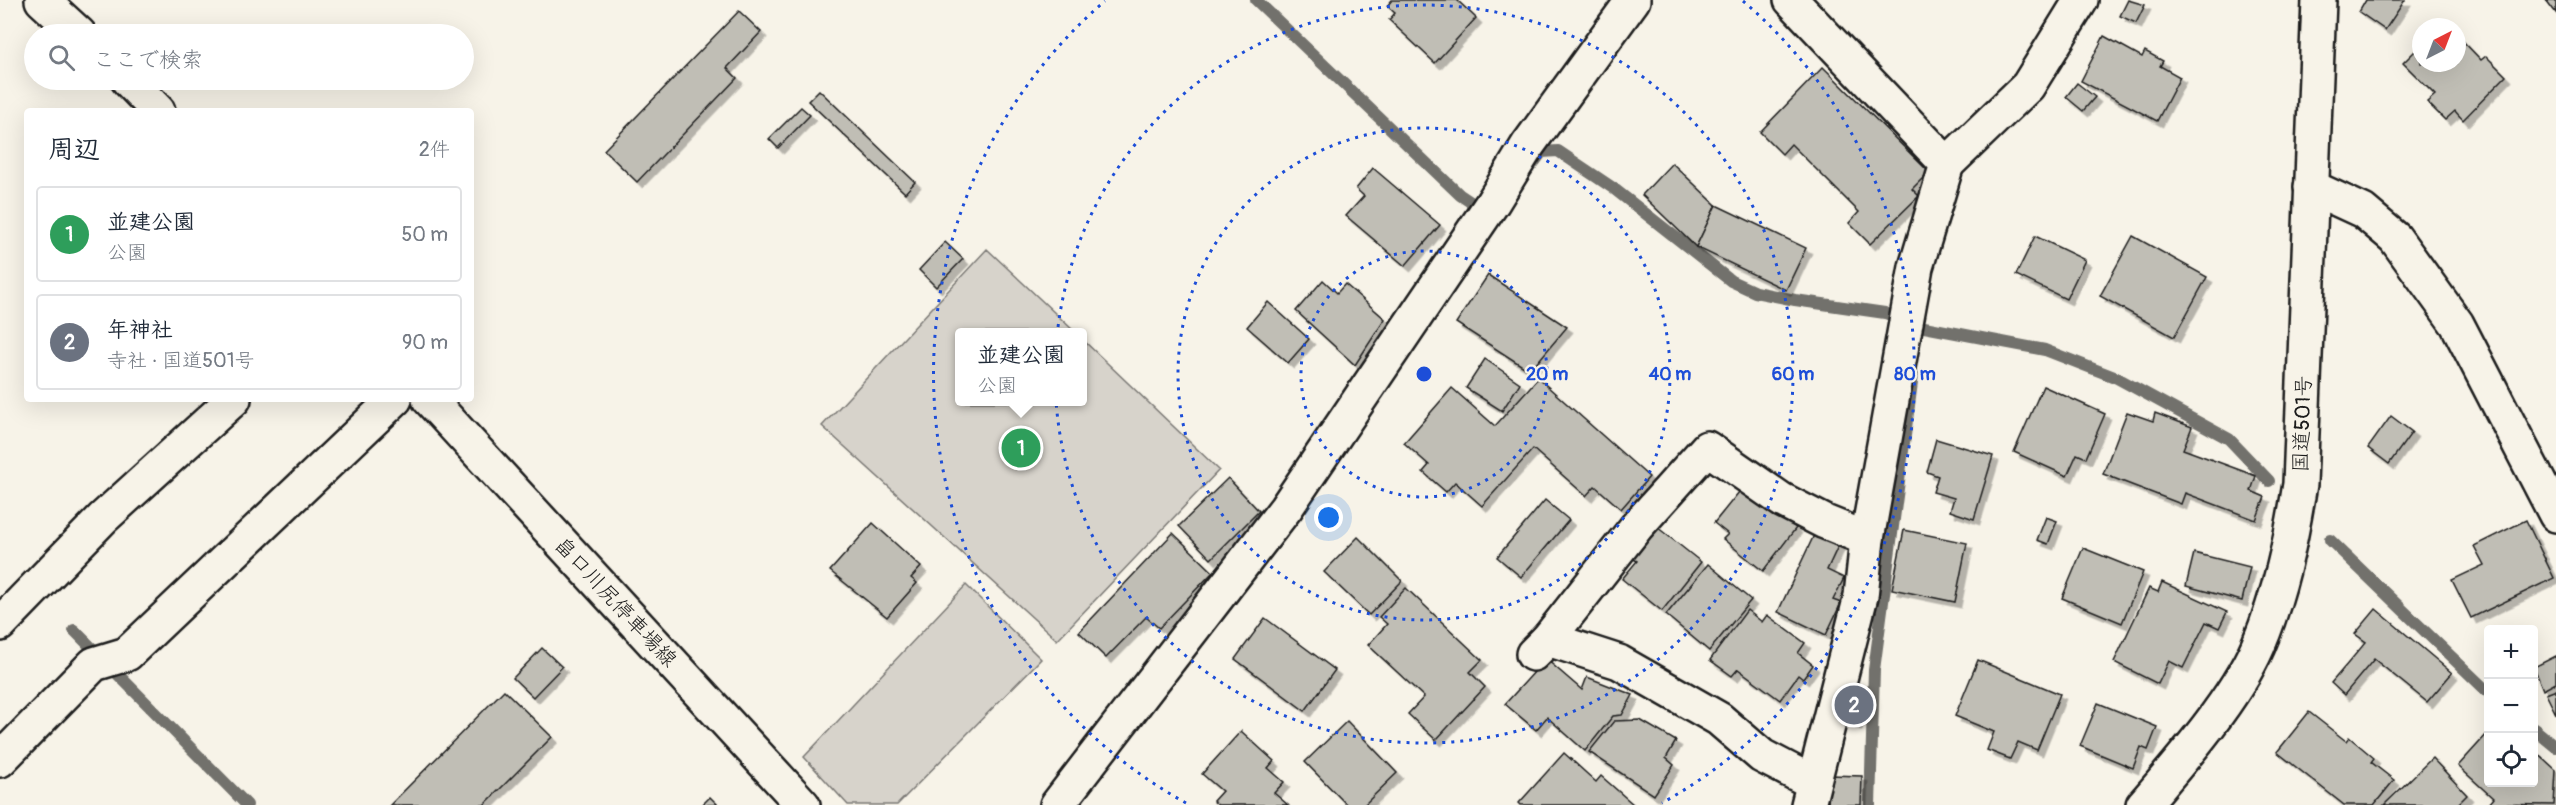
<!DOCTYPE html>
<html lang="ja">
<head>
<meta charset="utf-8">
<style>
  :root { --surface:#fff; --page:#f2f2f3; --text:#1f2937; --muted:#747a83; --line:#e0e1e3; --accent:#1a73e8 }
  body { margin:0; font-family:Pangolin,"Klee One",sans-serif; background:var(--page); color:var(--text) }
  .controls { position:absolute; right:18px; bottom:18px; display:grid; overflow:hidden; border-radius:6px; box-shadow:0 6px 24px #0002 }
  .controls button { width:54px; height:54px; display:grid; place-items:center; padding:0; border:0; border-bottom:2px solid var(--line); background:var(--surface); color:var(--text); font:30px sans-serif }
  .compass { position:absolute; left:2412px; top:18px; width:54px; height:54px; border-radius:50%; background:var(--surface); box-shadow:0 6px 24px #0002; rotate:42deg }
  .you { position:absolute; left:1329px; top:518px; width:21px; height:21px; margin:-15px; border:4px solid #fff; border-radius:50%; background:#1a73e8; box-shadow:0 0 0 9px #1a73e833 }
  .badge { display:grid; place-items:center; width:39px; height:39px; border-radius:50%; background:var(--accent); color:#fff; font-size:20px; font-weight:700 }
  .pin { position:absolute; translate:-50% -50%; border:3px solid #fff; box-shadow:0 2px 6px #0006 }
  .popup { position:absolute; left:955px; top:328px; width:132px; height:78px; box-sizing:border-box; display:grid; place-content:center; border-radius:6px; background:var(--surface); filter:drop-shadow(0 2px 4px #0005); font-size:20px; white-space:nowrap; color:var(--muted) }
  .popup b { font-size:22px; color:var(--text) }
  .popup::after { content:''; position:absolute; left:50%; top:100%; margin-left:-12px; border:12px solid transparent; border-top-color:var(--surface) }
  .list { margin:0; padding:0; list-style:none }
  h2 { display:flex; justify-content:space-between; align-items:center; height:78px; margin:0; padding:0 24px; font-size:26px }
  h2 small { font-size:20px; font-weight:400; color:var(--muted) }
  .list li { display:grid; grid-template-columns:39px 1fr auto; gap:18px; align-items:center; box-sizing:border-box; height:96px; margin:0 12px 12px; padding:0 12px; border:2px solid var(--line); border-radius:6px }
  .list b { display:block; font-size:22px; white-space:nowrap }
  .list p { margin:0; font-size:20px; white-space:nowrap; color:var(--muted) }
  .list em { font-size:20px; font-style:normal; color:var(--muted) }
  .icon { flex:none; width:33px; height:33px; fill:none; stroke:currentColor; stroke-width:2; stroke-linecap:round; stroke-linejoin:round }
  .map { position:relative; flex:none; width:2556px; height:805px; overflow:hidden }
  .search { position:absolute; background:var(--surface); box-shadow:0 6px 24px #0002; left:24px; top:24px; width:450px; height:66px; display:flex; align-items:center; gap:15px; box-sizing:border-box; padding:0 21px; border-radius:33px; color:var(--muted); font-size:22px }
  .panel { position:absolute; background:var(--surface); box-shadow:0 6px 24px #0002; left:24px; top:108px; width:450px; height:294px; border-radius:6px }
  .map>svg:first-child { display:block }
  .green { fill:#d7d3cb; stroke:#7a7874; stroke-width:1.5 }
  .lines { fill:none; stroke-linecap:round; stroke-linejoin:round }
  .stream { stroke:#72716c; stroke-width:12 }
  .building { fill:#c0beb5; stroke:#1c1c1c; stroke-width:1.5; filter:url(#shadow) }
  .minor-casing { stroke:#1c1c1c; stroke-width:38 }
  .major-casing { stroke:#1c1c1c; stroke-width:38 }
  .highway-casing { stroke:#1c1c1c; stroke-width:38 }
  .minor { stroke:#f7f3e8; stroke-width:33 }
  .major { stroke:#f7f3e8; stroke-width:33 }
  .highway { stroke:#f7f3e8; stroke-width:33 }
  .ring { fill:none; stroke:#1d4ed8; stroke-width:3; stroke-dasharray:3 6 }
  .labels { text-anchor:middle; stroke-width:4.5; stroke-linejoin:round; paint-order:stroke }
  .street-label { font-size:21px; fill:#1c1c1c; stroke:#f7f3e8 }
  .centre { fill:#1d4ed8; stroke:#f7f3e8; stroke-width:3 }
  .ring-label { font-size:18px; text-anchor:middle; font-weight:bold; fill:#1d4ed8; stroke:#f7f3e8; stroke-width:4.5; stroke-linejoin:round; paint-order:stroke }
</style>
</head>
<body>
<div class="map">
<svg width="2556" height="805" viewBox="0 0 2556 805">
  <defs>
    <filter id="shadow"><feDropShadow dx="5.5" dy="5.5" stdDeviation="0" flood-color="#0004"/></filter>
  </defs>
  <rect width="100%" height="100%" fill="#f7f3e8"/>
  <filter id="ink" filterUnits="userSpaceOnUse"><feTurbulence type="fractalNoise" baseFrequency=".0167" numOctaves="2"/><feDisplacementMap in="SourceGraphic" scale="12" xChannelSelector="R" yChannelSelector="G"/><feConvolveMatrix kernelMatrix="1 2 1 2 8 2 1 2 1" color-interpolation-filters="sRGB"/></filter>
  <g filter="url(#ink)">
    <g class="green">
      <polygon points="987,249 1075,332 960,332 960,402 1082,402 1083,340 1219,470 1057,640 822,426"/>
      <polygon points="966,585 1041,659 897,805 848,805 804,757"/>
    </g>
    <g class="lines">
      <g class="stream">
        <polyline points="1256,0 1460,195 1484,211"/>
        <polyline points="1533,164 1542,152 1558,151 1613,188 1731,281 1755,292 1795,300 1885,313 1919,326 2045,350 2117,378 2229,439 2269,481"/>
        <polyline points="2330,540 2488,692"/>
        <polyline points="74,630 247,805"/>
        <polyline points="2534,729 2556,747"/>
        <polyline points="1870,805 1874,670 1913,375"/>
      </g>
    </g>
    <g class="building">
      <polygon points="1392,0 1457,0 1476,18 1435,63 1389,20 1395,13 1387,6"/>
      <polygon points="2128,0 2145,5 2136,23 2120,16"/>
      <polygon points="2366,0 2405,0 2385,30 2359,12"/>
      <polygon points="2546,0 2556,0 2556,13"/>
      <polygon points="739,11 761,32 727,68 737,78 637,182 604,150"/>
      <polygon points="2457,35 2481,60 2486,56 2506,76 2463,120 2455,111 2445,120 2427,102 2435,95 2403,63 2421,45 2421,63 2457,63"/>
      <polygon points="2104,36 2142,57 2145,51 2163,61 2160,66 2180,77 2157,121 2081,81"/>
      <polygon points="1823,67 1929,172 1912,189 1919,196 1870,244 1849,223 1859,212 1791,144 1782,154 1760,132"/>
      <polygon points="2077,83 2095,97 2083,111 2066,97"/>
      <polygon points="819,90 915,182 905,193 808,101"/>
      <polygon points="801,107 810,115 778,148 769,139"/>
      <polygon points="1672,163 1716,205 1696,247 1642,195"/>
      <polygon points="1373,168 1440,225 1405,266 1346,216 1364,196 1356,189"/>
      <polygon points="1716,205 1806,248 1786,290 1696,247"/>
      <polygon points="2035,236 2085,260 2066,299 2016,275"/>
      <polygon points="2133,236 2207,277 2174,337 2100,296"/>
      <polygon points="945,242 963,259 936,287 919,270"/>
      <polygon points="1488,275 1567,327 1530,371 1456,323"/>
      <polygon points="1323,280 1337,293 1345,284 1385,319 1355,365 1296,311"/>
      <polygon points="1268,302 1309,339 1288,363 1247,327"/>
      <polygon points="1485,359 1520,383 1502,411 1466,388"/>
      <polygon points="1538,378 1649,477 1621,509 1595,486 1586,496 1533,449 1482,506 1455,482 1446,492 1423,472 1429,465 1404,443 1452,388 1495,426"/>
      <polygon points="2043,386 2105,414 2086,458 2077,454 2067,476 2014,452"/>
      <polygon points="2127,412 2153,421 2155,413 2192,427 2183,449 2256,476 2251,491 2265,497 2256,520 2185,493 2181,504 2103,474"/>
      <polygon points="2391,416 2412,432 2389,464 2368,448"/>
      <polygon points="1936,439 1993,456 1974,519 1950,511 1954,498 1933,492 1938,476 1927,472"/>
      <polygon points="1228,478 1259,511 1211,559 1179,526"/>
      <polygon points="1743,487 1796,528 1763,571 1723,539 1728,534 1714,523"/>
      <polygon points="1545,500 1569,520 1521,577 1497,557"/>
      <polygon points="2046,517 2057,521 2048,544 2037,540"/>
      <polygon points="2526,520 2554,578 2471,618 2452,580 2484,565 2474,546"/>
      <polygon points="873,523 921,567 911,578 917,583 887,617 830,571"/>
      <polygon points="1657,527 1701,562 1662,611 1622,579 1637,561 1632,558"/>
      <polygon points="1904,530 1967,543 1955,602 1892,589"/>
      <polygon points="1173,533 1213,572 1159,628 1146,617 1106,658 1079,632"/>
      <polygon points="1815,533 1839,544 1827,570 1844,578 1833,600 1841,603 1826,635 1778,612"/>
      <polygon points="1358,537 1402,581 1369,615 1324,572"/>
      <polygon points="2083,548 2143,572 2122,623 2062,598"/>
      <polygon points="2194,553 2250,567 2242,601 2186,586"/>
      <polygon points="1708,564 1751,600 1709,651 1666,615"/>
      <polygon points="2162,582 2227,612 2219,628 2206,622 2183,668 2169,661 2158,684 2114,662 2149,588 2158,592"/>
      <polygon points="1406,588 1482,660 1470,672 1485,687 1436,740 1408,714 1424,697 1368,645 1387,624 1379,617"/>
      <polygon points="2376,609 2452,673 2427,702 2374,659 2344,695 2331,683 2366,642 2355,634"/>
      <polygon points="1747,610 1762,622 1767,615 1805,643 1798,653 1813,665 1803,679 1798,675 1780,700 1738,669 1732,676 1710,660"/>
      <polygon points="1265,618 1335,670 1305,711 1235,659"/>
      <polygon points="542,648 562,667 533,697 513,678"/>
      <polygon points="2556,656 2556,683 2543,690 2534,667"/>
      <polygon points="1546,659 1582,690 1587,677 1633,695 1622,715 1613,716 1585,751 1547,717 1536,730 1505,704"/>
      <polygon points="1978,660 2060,694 2037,750 2018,742 2010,759 1987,750 1994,732 1955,716"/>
      <polygon points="1853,686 1866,690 1856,724 1841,720"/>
      <polygon points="504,690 552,737 484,805 390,805"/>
      <polygon points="2556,690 2556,714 2546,694"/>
      <polygon points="2098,703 2157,727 2148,750 2141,747 2133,768 2080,746"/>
      <polygon points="2309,712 2346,741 2349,737 2374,758 2371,762 2394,780 2374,805 2344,805 2277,752"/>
      <polygon points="1640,720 1676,741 1666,758 1674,765 1654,795 1589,752 1614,721"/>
      <polygon points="1347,721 1397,773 1364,805 1347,805 1305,762"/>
      <polygon points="1241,731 1274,761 1268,768 1284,782 1274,793 1288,805 1218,805 1213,801 1222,791 1202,774"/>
      <polygon points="2488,733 2488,782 2534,782 2534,750 2556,770 2554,805 2488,804 2493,798 2458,766"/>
      <polygon points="1564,753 1596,782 1601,776 1634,805 1521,805 1519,803"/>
      <polygon points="2432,758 2467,795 2457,805 2384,805"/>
      <polygon points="1829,775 1862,776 1861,805 1828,805"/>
      <polygon points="710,797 718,805 702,805"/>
    </g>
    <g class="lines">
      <defs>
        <g id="minor">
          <polyline points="1791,0 1947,164 1916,267 1867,539 1861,596 1808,805"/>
          <polyline points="1947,164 2028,86 2081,0"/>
          <polyline points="2311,187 2363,211 2395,238 2457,324 2556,515"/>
          <polyline points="0,624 103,518 234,399"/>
          <polyline points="1548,639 1619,662 1719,719 1762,756 1812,782"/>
          <polyline points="1533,654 1548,639 1637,526 1707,448 1782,500 1825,522 1867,539"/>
          <polyline points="0,760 94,664 127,654 395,399"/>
          <polyline points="1057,805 1286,508 1493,202 1528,145 1633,0"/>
        </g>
        <g id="major">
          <polyline points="42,0 79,34"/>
          <polyline points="128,80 158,111"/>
          <polyline points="429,399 803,805"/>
        </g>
        <path id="highway" d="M2143 805C2181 761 2235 699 2258 646 2280 594 2291 540 2300 484L2319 0"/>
      </defs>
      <use href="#minor" class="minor-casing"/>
      <use href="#major" class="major-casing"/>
      <use href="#highway" class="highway-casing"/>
      <use href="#minor" class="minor"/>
      <use href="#major" class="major"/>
      <use href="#highway" class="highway"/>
    </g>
  </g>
  <g class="ring">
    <circle cx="1424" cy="374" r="123"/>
    <circle cx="1424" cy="374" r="246"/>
    <circle cx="1424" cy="374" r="369"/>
    <path d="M1186 803A491 491 0 0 1 1105 1M1743 1A491 491 0 0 1 1662 803"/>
  </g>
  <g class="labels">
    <g class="street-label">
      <text transform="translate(2302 424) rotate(-88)" y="7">国道501号</text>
      <text transform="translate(616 602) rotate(47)" y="7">畠口川尻停車場線</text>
    </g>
  </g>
  <circle cx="1424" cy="374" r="9" class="centre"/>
  <g class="ring-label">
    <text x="1547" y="380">20 m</text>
    <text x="1670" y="380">40 m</text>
    <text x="1793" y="380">60 m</text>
    <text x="1915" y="380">80 m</text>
  </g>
</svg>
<div class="controls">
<button>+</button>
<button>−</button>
<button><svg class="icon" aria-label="locate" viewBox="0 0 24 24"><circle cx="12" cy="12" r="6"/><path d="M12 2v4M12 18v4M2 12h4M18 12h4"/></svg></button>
</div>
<svg class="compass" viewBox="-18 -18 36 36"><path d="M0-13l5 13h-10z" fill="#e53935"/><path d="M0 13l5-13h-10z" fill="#747a83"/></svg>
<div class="you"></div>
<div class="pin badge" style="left:1021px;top:448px;background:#2e9e5b">1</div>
<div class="popup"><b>並建公園</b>公園</div>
<div class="pin badge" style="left:1854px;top:705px;background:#6b7280">2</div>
<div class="search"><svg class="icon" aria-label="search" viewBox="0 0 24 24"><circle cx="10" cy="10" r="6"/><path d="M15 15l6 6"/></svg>ここで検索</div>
<section class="panel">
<h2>周辺<small>2件</small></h2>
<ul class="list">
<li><span class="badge" style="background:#2e9e5b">1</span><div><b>並建公園</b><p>公園</p></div><em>50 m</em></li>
<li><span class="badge" style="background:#6b7280">2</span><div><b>年神社</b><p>寺社 · 国道501号</p></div><em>90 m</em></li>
</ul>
</section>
</div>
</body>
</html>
